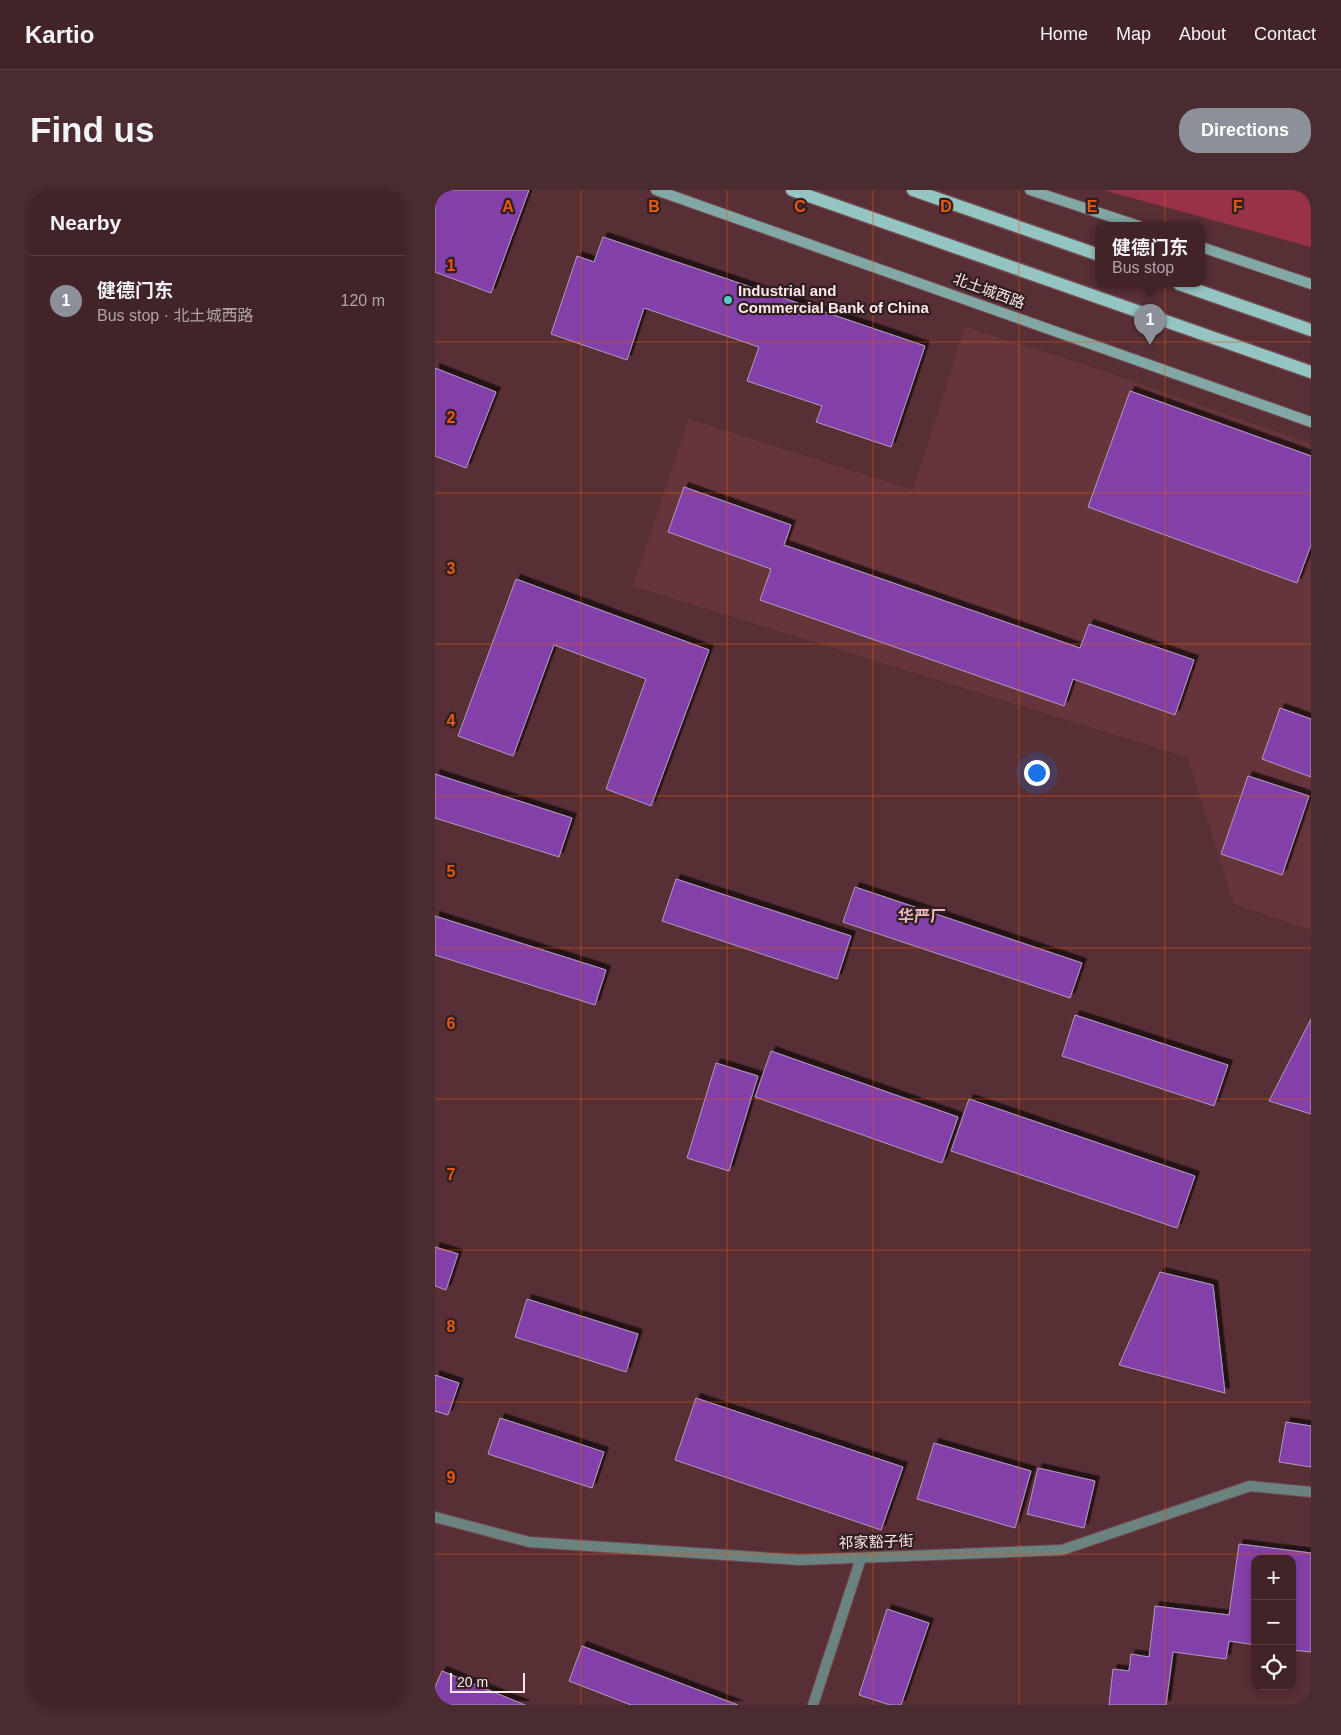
<!DOCTYPE html>
<html lang="en">
<head>
<meta charset="utf-8">
<style>
  :root { --surface:#422328; --page:#492b30; --text:#f1f3f6; --muted:#aea4a8; --line:#5a4045; --accent:#8c9099 }
  body { margin:0; font-family:Helvetica,"Noto Sans SC",sans-serif; background:var(--page); color:var(--text) }
  .controls { position:absolute; right:15px; bottom:15px; display:grid; overflow:hidden; border-radius:10px; box-shadow:0 2px 8px #0003 }
  .controls button { width:45px; height:45px; display:grid; place-items:center; padding:0; border:0; border-bottom:1px solid var(--line); background:var(--surface); color:var(--text); font:25px sans-serif }
  .scale { position:absolute; left:15px; bottom:12px; width:75px; box-sizing:border-box; padding-left:5px; border:2px solid #fde7e9; border-top:0; font-size:14px; line-height:18px; white-space:nowrap; color:#fde7e9; -webkit-text-stroke:4px #301e20; paint-order:stroke }
  .you { position:absolute; left:601px; top:582px; width:18px; height:18px; margin:-12px; border:4px solid #fff; border-radius:50%; background:#1a73e8; box-shadow:0 0 0 8px #1a73e833 }
  .badge { display:grid; place-items:center; width:32px; height:32px; border-radius:50%; background:var(--accent); color:#fff; font-size:16px; font-weight:700 }
  .pin { position:absolute; translate:-50% -41px; filter:drop-shadow(0 1px 2px #0008) }
  .pin::after { content:''; position:absolute; top:26px; width:18px; height:15px; background:inherit; clip-path:polygon(0 0,100% 0,50% 100%) }
  .popup { position:absolute; left:660px; top:32px; width:110px; height:65px; box-sizing:border-box; display:grid; place-content:center; border-radius:10px; background:var(--surface); filter:drop-shadow(0 1px 4px #0005); font-size:16px; white-space:nowrap; color:var(--muted) }
  .popup b { font-size:19px; color:var(--text) }
  .popup::after { content:''; position:absolute; left:50%; top:100%; margin-left:-10px; border:10px solid transparent; border-top-color:var(--surface) }
  .list { margin:0; padding:0; list-style:none }
  h2 { display:flex; justify-content:space-between; align-items:center; height:65px; margin:0; padding:0 20px; font-size:21px }
  h2 small { font-size:16px; font-weight:400; color:var(--muted) }
  .list li { display:grid; grid-template-columns:32px 1fr auto; gap:15px; align-items:center; box-sizing:border-box; height:90px; padding:0 20px; border-top:1px solid var(--line) }
  .list b { display:block; font-size:19px; white-space:nowrap }
  .list p { margin:0; font-size:16px; white-space:nowrap; color:var(--muted) }
  .list em { font-size:16px; font-style:normal; color:var(--muted) }
  .icon { flex:none; width:28px; height:28px; fill:none; stroke:currentColor; stroke-width:2; stroke-linecap:round; stroke-linejoin:round }
  .map { position:relative; flex:none; width:876px; height:1515px; overflow:hidden; border-radius:20px }
  header { display:flex; align-items:center; gap:30px; box-sizing:border-box; height:70px; padding:0 25px; background:var(--surface); border-bottom:1px solid var(--line) }
  header strong { font-size:24px }
  nav { display:flex; gap:28px; margin-inline-start:auto; font-size:18px }
  .intro { display:flex; align-items:center; justify-content:space-between; box-sizing:border-box; height:120px; padding:0 30px }
  h1 { margin:0; font-size:35px }
  .button { padding:12px 22px; border-radius:20px; background:var(--accent); color:#fff; font-size:18px; font-weight:700 }
  main { display:flex; gap:30px; padding:0 30px }
  aside { flex:1; background:var(--surface); border-radius:20px; box-shadow:0 2px 8px #0003 }
  .map>svg:first-child { display:block }
  .built { fill:#66353c }
  .green { fill:#993248 }
  .building { fill:#8240a8; stroke:#b09ac0; filter:url(#shadow) }
  .lines { fill:none; stroke-linecap:round; stroke-linejoin:round }
  .lane-casing { stroke:#724c52; stroke-width:12 }
  .street-casing { stroke:#724c52; stroke-width:12 }
  .secondary-casing { stroke:#724c52; stroke-width:12 }
  .primary-casing { stroke:#724c52; stroke-width:15 }
  .lane { stroke:#6a8280; stroke-width:10 }
  .street { stroke:#6a8280; stroke-width:10 }
  .secondary { stroke:#82a8a5; stroke-width:10 }
  .primary { stroke:#95c5c2; stroke-width:12 }
  .grid { fill:none; stroke:#e8590c; stroke-width:1; stroke-opacity:0.55 }
  .poi-dot { fill:#54cdc8; stroke:#301e20; stroke-width:2 }
  .labels { text-anchor:middle; stroke-width:4.5; stroke-linejoin:round; paint-order:stroke }
  .poi-label { font-size:15px; font-weight:bold; fill:#fde7e9; stroke:#301e20; text-anchor:start }
  .street-label { font-size:15px; fill:#fde7e9; stroke:#301e20 }
  .neighbourhood-label { font-size:16px; font-weight:bold; fill:#eab6bc; stroke:#301e20 }
  .grid-label { font-size:16px; text-anchor:middle; font-weight:bold; fill:#e8590c; stroke:#301e20; stroke-width:4.5; stroke-linejoin:round; paint-order:stroke }
</style>
</head>
<body>
<header>
<strong>Kartio</strong>
<nav><a>Home</a><a>Map</a><a>About</a><a>Contact</a></nav>
</header>
<div class="intro"><h1>Find us</h1><a class="button">Directions</a></div>
<main>
<aside>
<h2>Nearby<small></small></h2>
<ul class="list">
<li><span class="badge">1</span><div><b>健德门东</b><p>Bus stop · 北土城西路</p></div><em>120 m</em></li>
</ul>
</aside>
<div class="map">
<svg width="876" height="1515" viewBox="0 0 876 1515">
  <defs>
    <filter id="shadow"><feDropShadow dx="4.5" dy="-4.5" stdDeviation="0" flood-color="#0009"/></filter>
  </defs>
  <rect width="100%" height="100%" fill="#582f35"/>
  <polygon class="built" points="530,137 651,175 876,254 876,740 799,714 752,567 198,396 254,229 478,300"/>
  <polygon class="green" points="668,0 876,0 876,57"/>
  <g class="building">
    <polygon points="0,0 94,0 56,103 0,82"/>
    <polygon points="168,47 490,156 456,257 381,232 387,216 312,191 324,157 209,118 192,170 116,144 142,66 159,72"/>
    <polygon points="0,178 61,202 31,278 0,266"/>
    <polygon points="695,201 876,266 876,355 862,393 653,317"/>
    <polygon points="249,297 356,335 349,355 645,458 654,434 759,470 740,525 638,489 629,516 325,410 336,379 233,342"/>
    <polygon points="81,389 274,460 216,616 171,599 211,489 119,455 78,566 23,546"/>
    <polygon points="845,518 876,529 876,587 827,569"/>
    <polygon points="0,584 137,628 124,667 0,628"/>
    <polygon points="813,586 874,606 847,685 786,664"/>
    <polygon points="241,689 416,746 402,789 227,731"/>
    <polygon points="420,697 647,773 635,808 408,732"/>
    <polygon points="0,726 171,780 160,815 0,765"/>
    <polygon points="640,825 793,875 779,916 627,866"/>
    <polygon points="876,829 876,924 834,911"/>
    <polygon points="336,861 523,927 507,973 320,907"/>
    <polygon points="281,873 323,886 294,981 252,968"/>
    <polygon points="534,909 760,986 742,1038 516,961"/>
    <polygon points="0,1057 23,1064 11,1100 0,1096"/>
    <polygon points="725,1082 778,1095 790,1203 684,1175"/>
    <polygon points="92,1109 203,1144 191,1182 80,1147"/>
    <polygon points="0,1185 24,1193 13,1225 0,1221"/>
    <polygon points="261,1208 468,1277 446,1340 240,1270"/>
    <polygon points="65,1228 169,1262 157,1298 53,1264"/>
    <polygon points="851,1232 876,1236 876,1277 844,1272"/>
    <polygon points="499,1253 596,1281 580,1338 482,1309"/>
    <polygon points="603,1278 660,1291 649,1338 592,1324"/>
    <polygon points="804,1354 876,1363 876,1462 857,1460 857,1369 820,1369 820,1455 794,1451 791,1469 738,1462 731,1515 674,1515 678,1479 694,1481 696,1464 714,1467 720,1416 794,1425"/>
    <polygon points="452,1419 494,1433 466,1515 455,1515 424,1505"/>
    <polygon points="147,1456 303,1515 196,1515 134,1491"/>
    <polygon points="7,1481 90,1515 0,1515 0,1497"/>
  </g>
  <g class="lines">
    <defs>
      <polyline id="lane" points="378,1515 426,1368"/>
      <polyline id="street" points="0,1327 94,1352 365,1370 627,1360 815,1296 876,1302"/>
      <g id="secondary">
        <polyline points="221,0 876,232"/>
        <polyline points="595,0 704,36"/>
        <polyline points="766,57 876,94"/>
      </g>
      <g id="primary">
        <polyline points="357,0 876,182"/>
        <polyline points="478,0 664,65"/>
        <polyline points="744,94 876,140"/>
      </g>
    </defs>
    <use href="#lane" class="lane-casing"/>
    <use href="#street" class="street-casing"/>
    <use href="#secondary" class="secondary-casing"/>
    <use href="#primary" class="primary-casing"/>
    <use href="#lane" class="lane"/>
    <use href="#street" class="street"/>
    <use href="#secondary" class="secondary"/>
    <use href="#primary" class="primary"/>
  </g>
  <path class="grid" d="M146 0V1515M292 0V1515M438 0V1515M584 0V1515M730 0V1515M0 152H876M0 303H876M0 454H876M0 606H876M0 758H876M0 909H876M0 1060H876M0 1212H876M0 1364H876"/>
  <circle class="poi-dot" cx="293" cy="110" r="5"/>
  <g class="labels">
    <g class="poi-label">
      <text x="303" y="106">Industrial and<tspan x="303" dy="17">Commercial Bank of China</tspan></text>
    </g>
    <g class="street-label">
      <text transform="translate(554 101) rotate(20)" y="5">北土城西路</text>
      <text transform="translate(441 1352) rotate(-2)" y="5">祁家豁子街</text>
    </g>
    <g class="neighbourhood-label">
      <text x="487" y="732">华严厂</text>
    </g>
  </g>
  <g class="grid-label">
    <text x="73" y="22">A</text>
    <text x="219" y="22">B</text>
    <text x="365" y="22">C</text>
    <text x="511" y="22">D</text>
    <text x="657" y="22">E</text>
    <text x="803" y="22">F</text>
    <text x="16" y="81">1</text>
    <text x="16" y="233">2</text>
    <text x="16" y="384">3</text>
    <text x="16" y="536">4</text>
    <text x="16" y="687">5</text>
    <text x="16" y="839">6</text>
    <text x="16" y="990">7</text>
    <text x="16" y="1142">8</text>
    <text x="16" y="1293">9</text>
  </g>
</svg>
<div class="controls">
<button>+</button>
<button>−</button>
<button><svg class="icon" aria-label="locate" viewBox="0 0 24 24"><circle cx="12" cy="12" r="6"/><path d="M12 2v4M12 18v4M2 12h4M18 12h4"/></svg></button>
</div>
<div class="scale">20 m</div>
<div class="you"></div>
<div class="pin badge" style="left:715px;top:155px">1</div>
<div class="popup"><b>健德门东</b>Bus stop</div>
</div>
</main>
</body>
</html>
